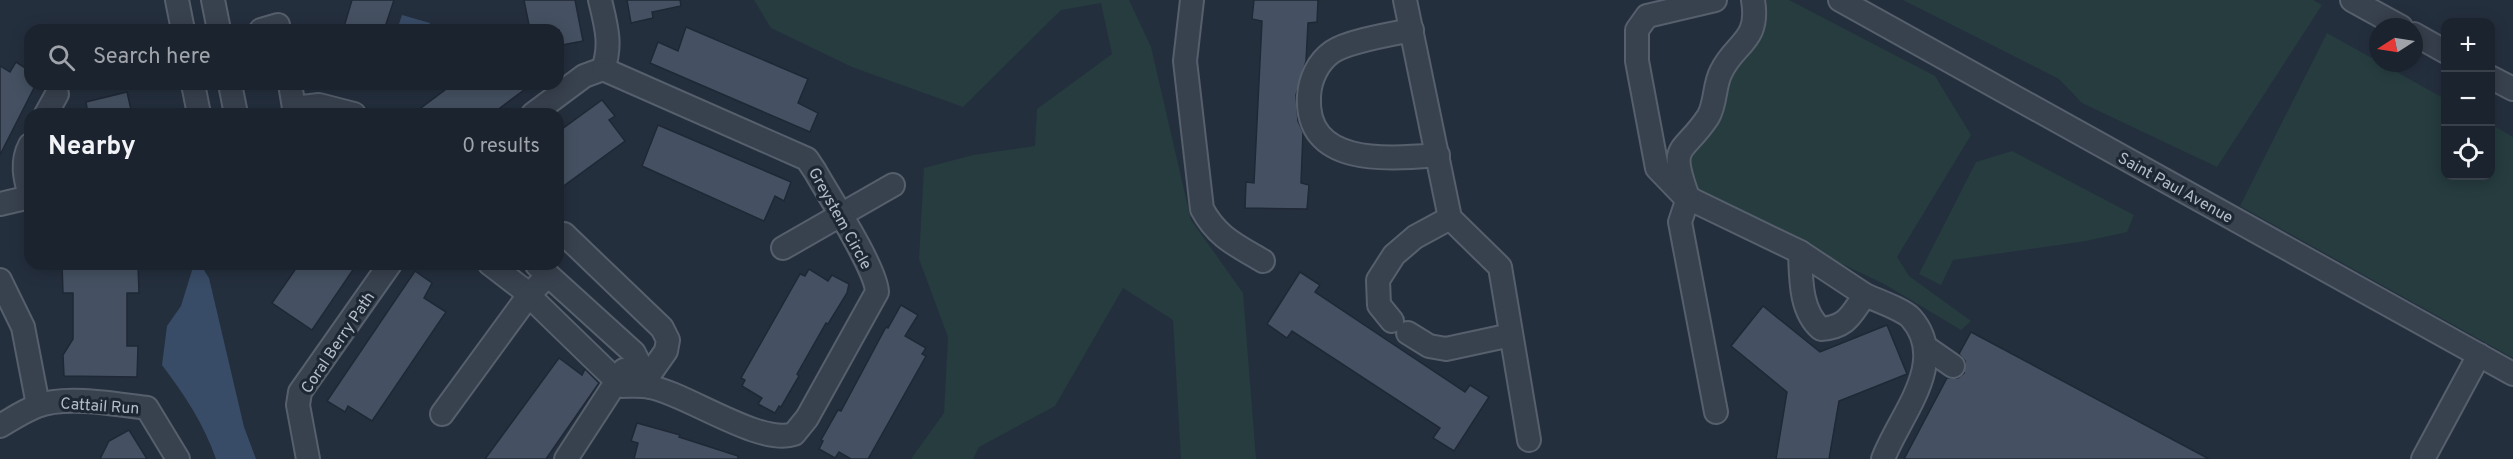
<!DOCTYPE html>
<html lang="en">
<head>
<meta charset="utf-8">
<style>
  :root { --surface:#1b232e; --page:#242b36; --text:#f1f3f6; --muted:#a0a4aa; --line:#39404a }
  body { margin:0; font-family:Overpass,sans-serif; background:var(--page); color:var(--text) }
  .controls { position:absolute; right:18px; top:18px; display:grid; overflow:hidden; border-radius:12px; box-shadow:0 3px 15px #0003 }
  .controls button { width:54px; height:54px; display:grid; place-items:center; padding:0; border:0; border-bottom:2px solid var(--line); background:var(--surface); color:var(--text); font:30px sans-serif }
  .compass { position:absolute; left:2369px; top:18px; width:54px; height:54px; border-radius:50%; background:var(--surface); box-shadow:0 3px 15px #0003; rotate:258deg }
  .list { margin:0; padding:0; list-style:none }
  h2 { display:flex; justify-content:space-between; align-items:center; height:78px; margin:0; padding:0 24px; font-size:26px }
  h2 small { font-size:20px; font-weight:400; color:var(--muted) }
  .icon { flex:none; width:33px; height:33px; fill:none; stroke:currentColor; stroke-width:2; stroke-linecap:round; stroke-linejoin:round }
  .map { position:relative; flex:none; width:2513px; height:459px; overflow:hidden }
  .search { position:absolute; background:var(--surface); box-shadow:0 3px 15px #0003; left:24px; top:24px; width:540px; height:66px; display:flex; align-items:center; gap:15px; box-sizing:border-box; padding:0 21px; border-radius:18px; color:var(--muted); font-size:22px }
  .panel { position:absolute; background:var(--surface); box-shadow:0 3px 15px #0003; left:24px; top:108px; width:540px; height:162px; border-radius:18px }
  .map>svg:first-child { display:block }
  .green { fill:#263c3f }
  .water { fill:#394c67 }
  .building { fill:#455162; stroke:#1f2835; stroke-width:1.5 }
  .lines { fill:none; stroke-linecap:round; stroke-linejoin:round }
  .minor-casing { stroke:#565f6c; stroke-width:26 }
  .minor { stroke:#38414e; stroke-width:22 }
  .labels { text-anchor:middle; stroke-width:6; stroke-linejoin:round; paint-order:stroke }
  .street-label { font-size:16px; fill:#b4bcc9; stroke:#1d2633 }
</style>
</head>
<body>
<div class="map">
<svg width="2513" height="459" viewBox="0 0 2513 459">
  <rect width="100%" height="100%" fill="#242f3e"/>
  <g class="green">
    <polygon points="754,0 1129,0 1151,47 1191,220 1243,293 1256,459 1181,459 1173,320 1123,288 1055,406 979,447 973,459 911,459 944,413 948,337 919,259 924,168 973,155 1035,146 1037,109 1112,54 1101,3 1061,10 963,107 852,67 771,28"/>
    <polygon points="1767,0 1789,0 1935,76 1971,135 1897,257 1909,276 1971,321 1961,330 1886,285 1696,194 1687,174 1690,152 1728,77 1757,45"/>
    <polygon points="1903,0 2313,0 2322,5 2217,167 2082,103 2059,79"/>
    <polygon points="2327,33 2445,99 2446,176 2490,176 2491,124 2513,137 2513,358 2240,206"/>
    <polygon points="2012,151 2134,215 2127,232 2086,241 1953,260 1941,285 1919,274 1976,162"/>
  </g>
  <g class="water">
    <polygon points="402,15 430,23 428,30 397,30"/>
    <path d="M194 264H200L209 278 244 427 256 459H216C204 424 184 394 162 365L167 326 181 306Z"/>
  </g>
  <g class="building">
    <polygon points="352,0 394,0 384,30 343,30"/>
    <polygon points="524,0 575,0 583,41 562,45 559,30 530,30"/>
    <polygon points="627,0 680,0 681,6 652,12 653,18 631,23"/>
    <polygon points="1254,0 1318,0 1317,22 1308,23 1306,61 1296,95 1298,121 1303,132 1301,183 1309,185 1307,209 1245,208 1246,182 1254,183 1262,21 1252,19"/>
    <polygon points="686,27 808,79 798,103 818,113 810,132 650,63 658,42 678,51"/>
    <polygon points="16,62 30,71 30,84 36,84 0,155 0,66 10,72"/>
    <polygon points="453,84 532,84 492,114 413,114"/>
    <polygon points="127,92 132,114 88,114 86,102"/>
    <polygon points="602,100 615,116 609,120 625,141 558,190 558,132"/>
    <polygon points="658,125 791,182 784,201 775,196 764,221 642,166"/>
    <polygon points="62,264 138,264 139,293 127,293 127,346 138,346 137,377 64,376 63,355 73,339 73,293 63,293"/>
    <polygon points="299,264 357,264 312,330 272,303"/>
    <polygon points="809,269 828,281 832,275 849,284 847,293 828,324 826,323 797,374 799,376 781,407 779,406 775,413 758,404 762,398 742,386 745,380 741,378 800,274 805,276"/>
    <polygon points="415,271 432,283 424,298 446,312 372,421 348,406 345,412 327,401"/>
    <polygon points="1300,272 1320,285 1315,292 1465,392 1470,385 1489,397 1454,451 1433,438 1440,428 1292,331 1287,338 1267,324"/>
    <polygon points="901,305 918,315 905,336 926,348 922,354 926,356 868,459 851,459 839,452 835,458 819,449 823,441 821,440 838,410 841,411 886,327 888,328"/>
    <polygon points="1763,306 1820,352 1887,325 1907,374 1839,401 1829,459 1776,459 1787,392 1731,346"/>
    <polygon points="1971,332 2209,459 1904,459 1947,378 1958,378 1964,373 1965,361 1959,354"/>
    <polygon points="559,358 582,375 585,369 599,383 546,459 485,459"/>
    <polygon points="637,423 680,435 679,437 738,456 738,459 634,459 638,443 631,441"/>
    <polygon points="129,430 147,459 100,459 109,441"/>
  </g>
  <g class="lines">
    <defs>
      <g id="minor">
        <polyline points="177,0 183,30"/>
        <polyline points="213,0 219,30"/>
        <path d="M600 0C606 25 612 45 603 69"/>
        <path d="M1192 0 1185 61 1202 209C1217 237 1236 245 1263 261"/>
        <polyline points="1405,0 1450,218 1500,267 1529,440"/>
        <path d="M1715 0 1647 16 1637 30V61L1657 168 1684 196 1800 252C1801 279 1800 311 1821 329 1848 327 1851 314 1865 295 1876 300 1904 310 1911 318 1950 362 1899 416 1883 459"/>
        <polyline points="1840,0 2513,374"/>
        <polyline points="2352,0 2401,27"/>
        <polyline points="261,30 278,25 279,30"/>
        <path d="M1412 30C1392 34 1348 41 1332 52 1318 62 1310 79 1309 96 1305 167 1388 159 1438 155"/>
        <polyline points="2414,34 2446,52"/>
        <polyline points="2490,77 2513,89"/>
        <polyline points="193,84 199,114"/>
        <polyline points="230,84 236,114"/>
        <polyline points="290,84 294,108 319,105 354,114"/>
        <polyline points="46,114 57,94"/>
        <polyline points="533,114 584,76 603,69"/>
        <path d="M30 145C21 162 25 178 30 196"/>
        <path d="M1688 197C1668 142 1682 156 1708 117 1716 104 1714 85 1721 72 1735 42 1760 42 1753 0"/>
        <polyline points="1688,198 1680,222 1716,412"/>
        <polyline points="0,204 30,197"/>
        <polyline points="564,234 662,328 668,340 666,351 647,378"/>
        <polyline points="783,248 893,185"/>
        <polyline points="1800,252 1865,295"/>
        <path d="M490 264 520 287 622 386C631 386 641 385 650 387 685 393 760 446 794 434L807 418 877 292C876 268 829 196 815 171L807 159 603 69"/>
        <polyline points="537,265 634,353 651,387"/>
        <polyline points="0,280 23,327 38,405"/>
        <polyline points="1392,321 1379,305 1378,280 1394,255 1415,237 1450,218"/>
        <polyline points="1408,333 1429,346 1446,349 1511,335"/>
        <polyline points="1927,348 1953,366"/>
        <polyline points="442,414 529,295 548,275"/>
        <path d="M0 426C12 419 24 411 37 406 66 395 116 404 147 408L178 459"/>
        <polyline points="308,459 298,405 300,392 390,264"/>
        <polyline points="566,459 624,370"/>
        <polyline points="2423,459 2479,355"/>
      </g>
    </defs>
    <use href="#minor" class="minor-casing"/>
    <use href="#minor" class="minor"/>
  </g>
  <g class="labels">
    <g class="street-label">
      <text transform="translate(2176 187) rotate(29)" y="6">Saint Paul Avenue</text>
      <text transform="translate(841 218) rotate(61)" y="6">Greystem Circle</text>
      <text transform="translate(337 342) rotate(-56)" y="6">Coral Berry Path</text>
      <text transform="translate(100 405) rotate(4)" y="6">Cattail Run</text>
    </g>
  </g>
</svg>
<div class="controls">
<button>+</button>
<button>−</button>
<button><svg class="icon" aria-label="locate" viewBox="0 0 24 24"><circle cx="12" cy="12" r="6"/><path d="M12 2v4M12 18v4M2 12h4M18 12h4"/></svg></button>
</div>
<svg class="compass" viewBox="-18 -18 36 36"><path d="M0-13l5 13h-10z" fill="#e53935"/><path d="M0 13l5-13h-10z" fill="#a0a4aa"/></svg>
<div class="search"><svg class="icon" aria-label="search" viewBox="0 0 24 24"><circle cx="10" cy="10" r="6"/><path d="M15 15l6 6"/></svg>Search here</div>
<section class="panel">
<h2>Nearby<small>0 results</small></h2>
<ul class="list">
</ul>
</section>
</div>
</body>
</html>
